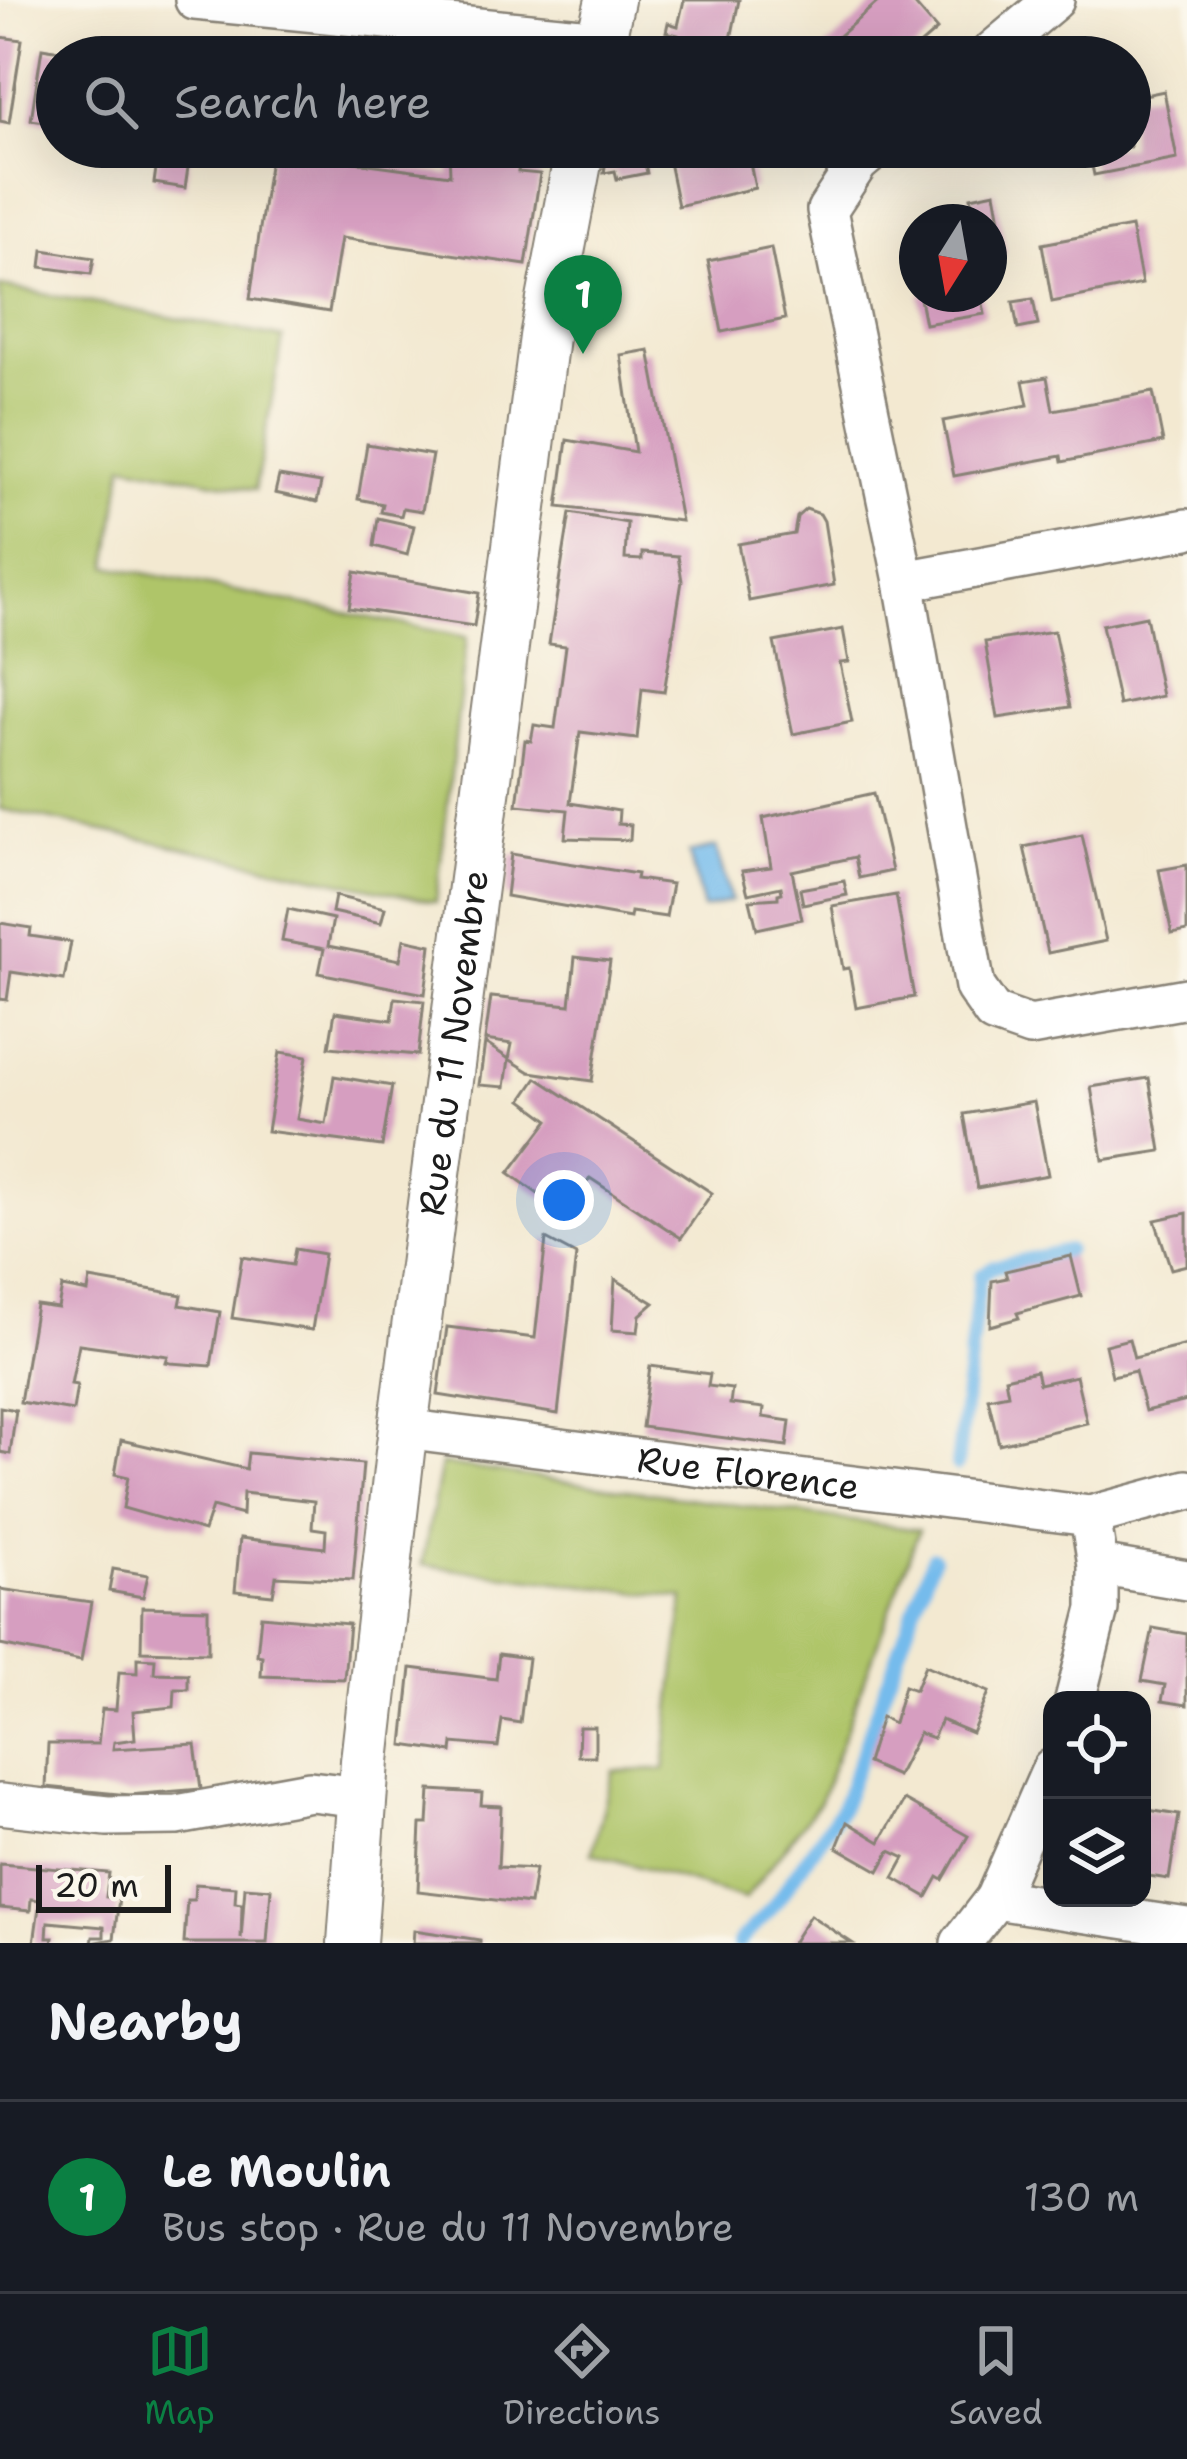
<!DOCTYPE html>
<html lang="en">
<head>
<meta charset="utf-8">
<style>
  :root { --surface:#171b24; --page:#242831; --text:#f1f3f6; --muted:#9ea1a6; --line:#363941; --accent:#0b8043 }
  body { margin:0; font-family:"Shantell Sans",sans-serif; background:var(--page); color:var(--text) }
  .controls { position:absolute; right:36px; bottom:36px; display:grid; overflow:hidden; border-radius:24px; box-shadow:0 12px 48px #0002 }
  .controls button { width:108px; height:108px; display:grid; place-items:center; padding:0; border:0; border-bottom:3px solid var(--line); background:var(--surface); color:var(--text); font:60px sans-serif }
  .compass { position:absolute; left:899px; top:204px; width:108px; height:108px; border-radius:50%; background:var(--surface); box-shadow:0 12px 48px #0002; rotate:191deg }
  .scale { position:absolute; left:36px; bottom:30px; width:135px; box-sizing:border-box; padding-left:12px; border:6px solid #1c1c1c; border-top:0; font-size:33px; line-height:42px; white-space:nowrap; color:#1c1c1c; -webkit-text-stroke:9px #fbf7ec; paint-order:stroke }
  .you { position:absolute; left:564px; top:1200px; width:42px; height:42px; margin:-30px; border:9px solid #fff; border-radius:50%; background:#1a73e8; box-shadow:0 0 0 18px #1a73e833 }
  .badge { display:grid; place-items:center; width:78px; height:78px; border-radius:50%; background:var(--accent); color:#fff; font-size:39px; font-weight:700 }
  .pin { position:absolute; translate:-50% -99px; filter:drop-shadow(0 3px 6px #0008) }
  .pin::after { content:''; position:absolute; top:63px; width:42px; height:36px; background:inherit; clip-path:polygon(0 0,100% 0,50% 100%) }
  .list { margin:0; padding:0; list-style:none }
  h2 { display:flex; justify-content:space-between; align-items:center; height:156px; margin:0; padding:0 48px; font-size:51px }
  h2 small { font-size:39px; font-weight:400; color:var(--muted) }
  .list li { display:grid; grid-template-columns:78px 1fr auto; gap:36px; align-items:center; box-sizing:border-box; height:192px; padding:0 48px; border-top:3px solid var(--line) }
  .list b { display:block; font-size:45px; white-space:nowrap }
  .list p { margin:0; font-size:39px; white-space:nowrap; color:var(--muted) }
  .list em { font-size:39px; font-style:normal; color:var(--muted) }
  .icon { flex:none; width:66px; height:66px; fill:none; stroke:currentColor; stroke-width:2; stroke-linecap:round; stroke-linejoin:round }
  .map { position:relative; flex:none; width:1187px; height:1943px; overflow:hidden }
  .search { position:absolute; background:var(--surface); box-shadow:0 12px 48px #0002; left:36px; right:36px; top:36px; height:132px; display:flex; align-items:center; gap:30px; box-sizing:border-box; padding:0 42px; border-radius:66px; color:var(--muted); font-size:45px }
  .sheet { height:348px; background:var(--surface) }
  nav { display:flex; justify-content:space-around; align-items:center; box-sizing:border-box; height:168px; border-top:3px solid var(--line); background:var(--surface); font-size:33px; color:var(--muted) }
  nav a { display:grid; justify-items:center; gap:6px }
  nav .on { color:var(--accent) }
  .map>svg:first-child { display:block }
  .green { fill:#afc569; stroke:#667042; stroke-width:3 }
  .water { fill:#74bbec; stroke:#486c84; stroke-width:3 }
  .lines { fill:none; stroke-linecap:round; stroke-linejoin:round }
  .stream { stroke:#74bbec; stroke-width:14 }
  .building { fill:#d69ec0 }
  .minor-casing { stroke:#888276; stroke-width:44 }
  .tertiary-casing { stroke:#888276; stroke-width:52 }
  .minor { stroke:#fff; stroke-width:39 }
  .tertiary { stroke:#fff; stroke-width:48 }
  .labels { text-anchor:middle; stroke-width:12; stroke-linejoin:round; paint-order:stroke }
  .street-label { font-size:36px; fill:#1c1c1c; stroke:#fbf7ec }
</style>
</head>
<body>
<div class="map">
<svg width="1187" height="1943" viewBox="0 0 1187 1943">
  <rect width="100%" height="100%" fill="#fbf7ec"/>
  <filter id="ink" filterUnits="userSpaceOnUse"><feTurbulence type="fractalNoise" baseFrequency=".00833" numOctaves="2"/><feDisplacementMap in="SourceGraphic" scale="24" xChannelSelector="R" yChannelSelector="G"/><feConvolveMatrix kernelMatrix="1 2 1 2 8 2 1 2 1" color-interpolation-filters="sRGB"/></filter>
  <filter id="wash" filterUnits="userSpaceOnUse"><feTurbulence type="fractalNoise" baseFrequency=".004" numOctaves="4" result="noise"/><feDisplacementMap in="SourceGraphic" scale="48" xChannelSelector="R" yChannelSelector="G"/><feGaussianBlur stdDeviation="2.7" result="paint"/><feColorMatrix in="noise" values="0 0 0 0 0 0 0 0 0 0 0 0 0 0 0 0 0 1.4 0 .05"/><feComposite in="paint" operator="in"/></filter>
  <g filter="url(#wash)">
    <rect width="100%" height="100%" fill="#f3e9d1"/>
    <g class="green">
      <polygon points="0,286 283,338 255,490 124,464 108,566 467,637 436,902 0,809"/>
      <polygon points="441,1464 919,1530 820,1801 745,1899 592,1853 613,1771 664,1770 684,1598 422,1565"/>
    </g>
    <polygon class="water" points="716,847 731,901 703,909 689,853"/>
    <g class="lines">
      <g class="stream">
        <polyline points="957,1465 980,1276 993,1267 1067,1250"/>
        <polyline points="738,1943 772,1908 842,1807 933,1557"/>
      </g>
    </g>
    <g id="blocks">
      <g class="building">
        <polygon points="684,0 739,0 729,49 677,39 678,35 666,32 668,23 678,26"/>
        <polygon points="880,0 911,0 937,30 906,57 831,57 824,49"/>
        <polygon points="0,37 22,40 9,123 0,121"/>
        <polygon points="108,44 174,54 174,57 106,57"/>
        <polygon points="42,48 67,52 66,57 57,57 57,124 31,120"/>
        <polygon points="1164,91 1177,159 1094,175 1088,147 1130,147 1130,98"/>
        <polygon points="159,147 191,147 185,188 154,183"/>
        <polygon points="215,147 356,147 354,162 450,175 449,147 522,147 518,172 540,174 526,265 341,238 329,312 250,299 270,158"/>
        <polygon points="666,147 747,147 755,188 678,206"/>
        <polygon points="643,153 647,173 617,179 615,171 604,173 606,160"/>
        <polygon points="995,192 1006,254 989,258 989,222 959,220 975,217 971,197"/>
        <polygon points="1131,227 1142,284 1052,302 1042,244"/>
        <polygon points="771,248 785,319 722,332 708,261"/>
        <polygon points="43,250 94,258 91,274 41,267"/>
        <polygon points="919,294 981,294 985,314 925,324"/>
        <polygon points="1033,299 1038,325 1018,329 1013,302"/>
        <polygon points="649,350 681,521 558,507 567,440 635,452 621,355"/>
        <polygon points="1047,377 1053,410 1153,392 1163,442 1062,462 1061,456 954,476 943,421 1028,405 1023,381"/>
        <polygon points="367,444 432,455 422,511 403,508 401,516 381,512 383,504 358,499"/>
        <polygon points="279,476 321,483 317,502 275,493"/>
        <polygon points="806,509 820,514 824,521 834,585 749,601 738,544 794,534 797,517"/>
        <polygon points="570,513 627,523 625,559 642,560 642,553 678,556 682,581 664,692 642,689 637,739 580,732 570,803 619,811 618,824 631,825 630,840 565,838 568,810 517,805 525,740 531,741 534,725 555,728 566,646 549,644"/>
        <polygon points="378,518 414,526 407,555 374,546"/>
        <polygon points="355,572 479,593 474,626 349,608"/>
        <polygon points="1146,616 1162,696 1119,705 1102,625"/>
        <polygon points="843,629 849,662 840,663 852,722 793,734 774,642"/>
        <polygon points="1054,631 1070,707 998,718 985,642"/>
        <polygon points="874,793 892,871 859,878 855,857 792,871 802,919 757,929 750,900 778,898 778,894 782,893 781,887 748,894 742,871 771,867 763,818"/>
        <polygon points="1082,835 1106,941 1048,953 1024,847"/>
        <polygon points="511,854 637,874 636,879 672,884 666,917 631,912 630,918 506,896"/>
        <polygon points="1187,865 1187,931 1172,934 1159,870"/>
        <polygon points="844,881 847,895 803,904 800,889"/>
        <polygon points="896,895 914,997 856,1008 849,968 843,969 832,906"/>
        <polygon points="335,896 385,908 381,923 332,912"/>
        <polygon points="288,909 333,919 328,946 400,960 404,939 431,945 425,994 319,973 324,949 282,941"/>
        <polygon points="0,923 31,928 30,936 71,942 64,980 11,972 7,1000 0,999"/>
        <polygon points="575,957 610,961 592,1081 530,1072 509,1059 512,1044 485,1040 491,997 570,1005"/>
        <polygon points="395,998 424,1001 418,1055 329,1047 335,1012 392,1020"/>
        <polygon points="485,1043 509,1059 505,1087 479,1085"/>
        <polygon points="280,1052 307,1056 297,1119 326,1124 334,1076 392,1086 382,1146 267,1131"/>
        <polygon points="537,1078 712,1193 681,1238 590,1178 566,1214 509,1173 549,1120 522,1100"/>
        <polygon points="1149,1078 1161,1151 1103,1160 1091,1087"/>
        <polygon points="1034,1102 1048,1175 977,1188 964,1114"/>
        <polygon points="1187,1213 1187,1265 1171,1269 1155,1220"/>
        <polygon points="546,1239 576,1255 558,1414 438,1395 447,1327 535,1338"/>
        <polygon points="295,1249 324,1254 312,1330 232,1318 242,1257 292,1265"/>
        <polygon points="1071,1256 1081,1296 1017,1313 1019,1318 990,1326 992,1281 1007,1278 1005,1271"/>
        <polygon points="90,1279 182,1295 180,1305 220,1312 211,1366 171,1363 166,1362 168,1356 79,1344 71,1384 77,1385 73,1411 20,1402 36,1305 58,1308 62,1287 88,1292"/>
        <polygon points="615,1279 654,1303 640,1315 638,1332 612,1330"/>
        <polygon points="1129,1339 1134,1358 1187,1345 1187,1401 1145,1411 1135,1371 1112,1376 1105,1345"/>
        <polygon points="650,1366 710,1374 708,1386 732,1389 730,1404 764,1408 763,1417 790,1421 787,1446 642,1427"/>
        <polygon points="1036,1371 1039,1384 1076,1376 1087,1423 999,1444 988,1398 1008,1394 1005,1378"/>
        <polygon points="0,1407 16,1410 10,1454 0,1452"/>
        <polygon points="121,1440 246,1469 248,1453 363,1464 353,1580 276,1576 273,1595 235,1591 240,1538 325,1548 326,1530 312,1528 314,1501 243,1493 242,1515 212,1507 204,1531 123,1508 128,1477 115,1474"/>
        <polygon points="113,1569 148,1575 143,1597 109,1591"/>
        <polygon points="0,1589 91,1602 81,1661 0,1645"/>
        <polygon points="142,1607 208,1609 208,1653 141,1651"/>
        <polygon points="261,1616 349,1624 344,1679 261,1676 262,1656 257,1655"/>
        <polygon points="1153,1628 1187,1634 1187,1705 1162,1701 1165,1685 1142,1681"/>
        <polygon points="499,1654 528,1658 520,1723 502,1720 498,1747 453,1743 452,1752 403,1745 411,1668 496,1679"/>
        <polygon points="137,1658 155,1659 154,1673 188,1674 188,1689 175,1689 174,1707 133,1711 135,1739 114,1742 113,1749 195,1744 201,1789 129,1795 46,1787 48,1744 98,1744 102,1709 116,1710 119,1672 137,1673"/>
        <polygon points="925,1665 989,1692 972,1733 941,1720 933,1738 919,1733 897,1776 867,1763 881,1717 894,1723 904,1686 915,1690"/>
        <polygon points="579,1727 595,1727 595,1756 578,1756"/>
        <polygon points="430,1790 482,1793 481,1805 501,1806 498,1867 535,1869 530,1904 418,1891 421,1824 428,1824"/>
        <polygon points="904,1800 968,1836 943,1880 938,1877 927,1897 894,1878 905,1858 890,1851 879,1871 837,1847 847,1822 880,1842"/>
        <polygon points="1142,1809 1179,1815 1169,1879 1142,1875"/>
        <polygon points="0,1864 109,1873 106,1897 119,1898 114,1939 92,1943 93,1937 104,1937 104,1927 48,1922 47,1938 53,1938 52,1943 34,1943 40,1900 31,1899 30,1911 0,1908"/>
        <polygon points="195,1884 236,1887 235,1903 242,1904 241,1939 245,1887 271,1889 267,1943 184,1943 187,1900 194,1900"/>
        <polygon points="810,1915 852,1943 792,1943"/>
        <polygon points="414,1930 480,1940 480,1943 413,1943"/>
      </g>
    </g>
  </g>
  <g filter="url(#ink)">
    <use href="#blocks" fill-opacity="0" stroke="#888276" stroke-width="3"/>
    <g class="lines">
      <defs>
        <g id="minor">
          <polyline points="195,0 601,40"/>
          <polyline points="986,57 1054,0"/>
          <polyline points="877,147 858,163 827,210 904,581 975,987 993,1013 1030,1026 1187,998"/>
          <polyline points="904,581 1187,529"/>
          <path id="s1" d="M403 1429 1090 1516 1187 1490"/>
          <polyline points="1090,1516 1098,1565 1187,1580"/>
          <polyline points="1075,1700 1098,1609 1098,1565"/>
          <polyline points="0,1804 107,1816 177,1815 310,1791 362,1797"/>
          <polyline points="995,1899 1187,1928"/>
          <polyline points="961,1943 995,1899 1052,1769"/>
        </g>
        <g id="tertiary">
          <polyline points="597,57 610,0"/>
          <path id="s2" d="M352 1943 365 1761 400 1452 544 337 580 147"/>
        </g>
      </defs>
      <use href="#minor" class="minor-casing"/>
      <use href="#tertiary" class="tertiary-casing"/>
      <use href="#minor" class="minor"/>
      <use href="#tertiary" class="tertiary"/>
    </g>
  </g>
  <g class="labels">
    <g class="street-label">
      <text dy="13" stroke="none"><textPath href="#s2" startOffset="906">Rue du 11 Novembre</textPath></text>
      <text dy="13" stroke="none"><textPath href="#s1" startOffset="348">Rue Florence</textPath></text>
    </g>
  </g>
</svg>
<div class="controls">
<button><svg class="icon" aria-label="locate" viewBox="0 0 24 24"><circle cx="12" cy="12" r="6"/><path d="M12 2v4M12 18v4M2 12h4M18 12h4"/></svg></button>
<button><svg class="icon" aria-label="layers" viewBox="0 0 24 24"><path d="M12 4l9 5-9 5-9-5zM3 14l9 5 9-5"/></svg></button>
</div>
<svg class="compass" viewBox="-18 -18 36 36"><path d="M0-13l5 13h-10z" fill="#e53935"/><path d="M0 13l5-13h-10z" fill="#9ea1a6"/></svg>
<div class="scale">20 m</div>
<div class="you"></div>
<div class="pin badge" style="left:583px;top:354px">1</div>
<div class="search"><svg class="icon" aria-label="search" viewBox="0 0 24 24"><circle cx="10" cy="10" r="6"/><path d="M15 15l6 6"/></svg>Search here</div>
</div>
<section class="sheet">
<h2>Nearby<small></small></h2>
<ul class="list">
<li><span class="badge">1</span><div><b>Le Moulin</b><p>Bus stop · Rue du 11 Novembre</p></div><em>130 m</em></li>
</ul>
</section>
<nav>
<a class="on"><svg class="icon" aria-label="map" viewBox="0 0 24 24"><path d="M3 6l6-2 6 2 6-2v14l-6 2-6-2-6 2zM9 4v14M15 6v14"/></svg>Map</a>
<a><svg class="icon" aria-label="directions" viewBox="0 0 24 24"><path d="M12 3l9 9-9 9-9-9zM9 14v-3h6M13 9l2 2-2 2"/></svg>Directions</a>
<a><svg class="icon" aria-label="saved" viewBox="0 0 24 24"><path d="M7 4h10v16l-5-4-5 4z"/></svg>Saved</a>
</nav>
</body>
</html>
